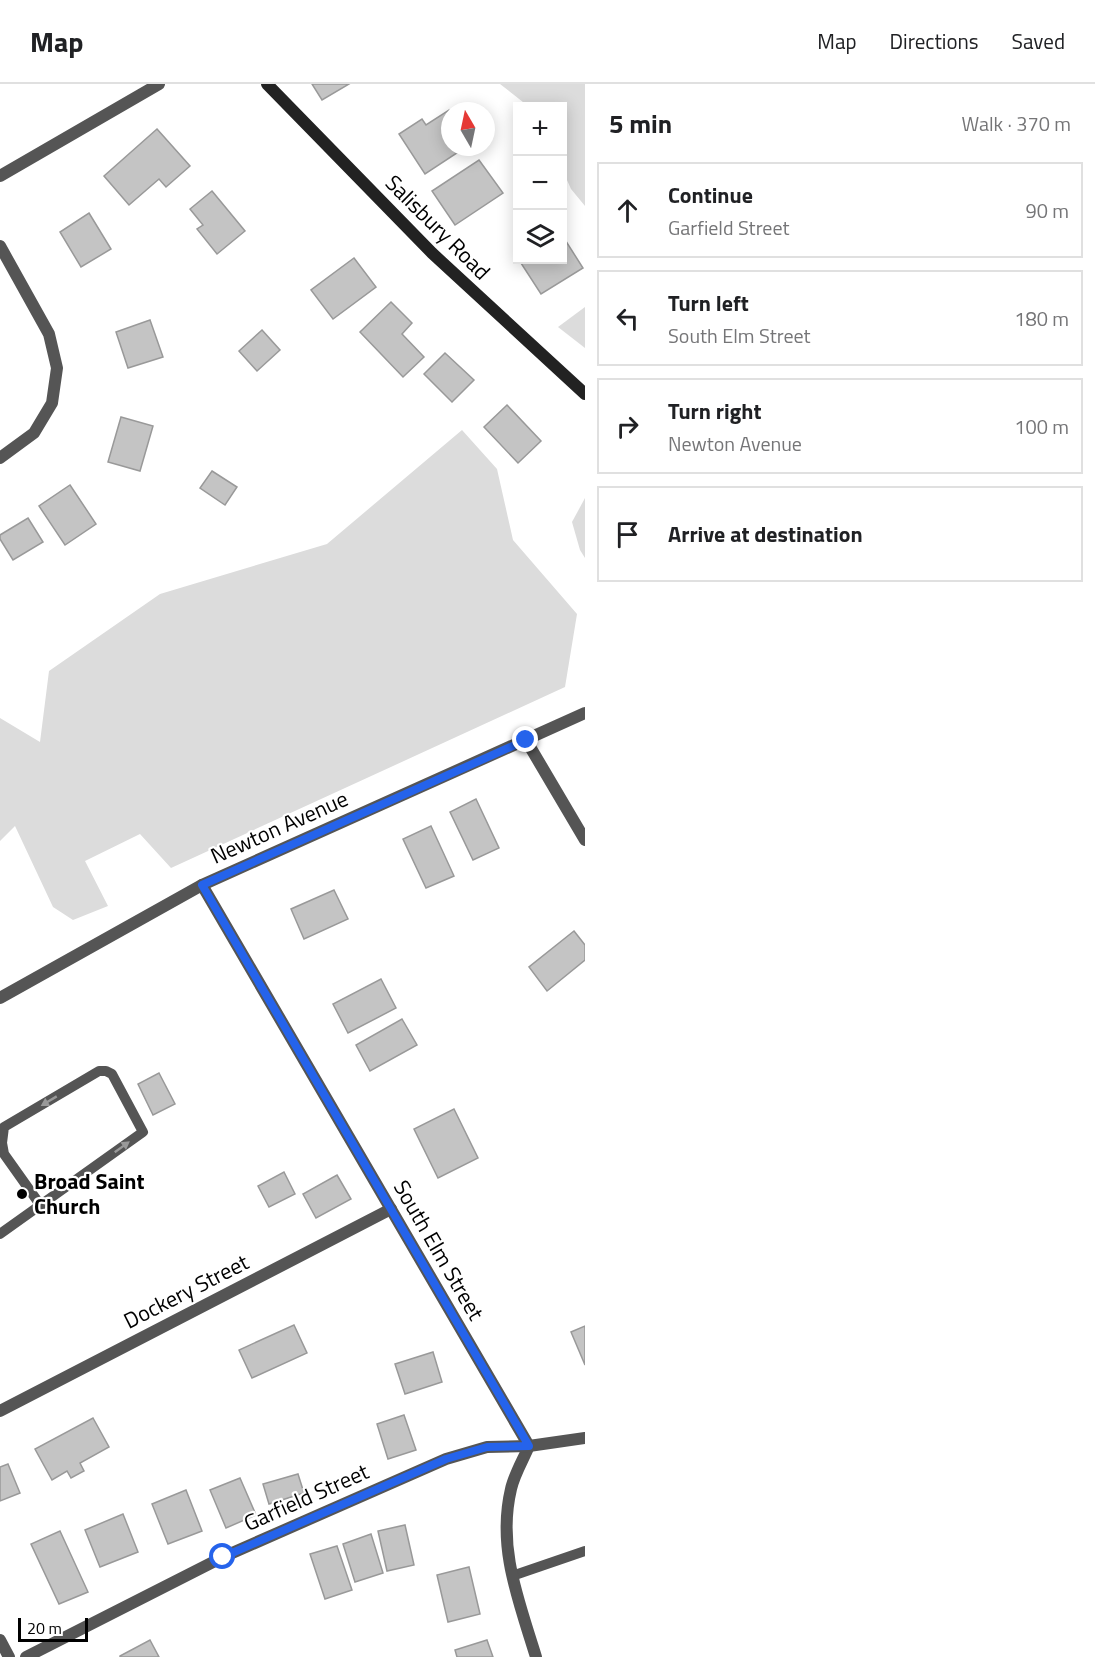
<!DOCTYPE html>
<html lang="en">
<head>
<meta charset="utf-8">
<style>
  :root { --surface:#fff; --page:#f6f6f6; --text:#202124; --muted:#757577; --line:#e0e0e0 }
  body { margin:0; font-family:"Titillium Web",sans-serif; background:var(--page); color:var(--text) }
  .controls { position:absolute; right:18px; top:18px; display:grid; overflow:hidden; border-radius:0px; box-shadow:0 3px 15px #0003 }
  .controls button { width:54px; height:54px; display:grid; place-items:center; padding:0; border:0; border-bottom:2px solid var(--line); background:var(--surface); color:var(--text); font:30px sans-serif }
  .compass { position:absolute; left:441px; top:18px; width:54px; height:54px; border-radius:50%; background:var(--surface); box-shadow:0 3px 15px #0003; rotate:351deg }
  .scale { position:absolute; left:18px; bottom:15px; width:70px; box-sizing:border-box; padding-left:6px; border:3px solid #000; border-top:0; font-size:16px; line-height:21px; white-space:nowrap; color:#000; -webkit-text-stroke:4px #fff; paint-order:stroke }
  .stop { position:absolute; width:18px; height:18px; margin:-14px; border:4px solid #2563eb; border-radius:50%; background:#fff }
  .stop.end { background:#2563eb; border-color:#fff; box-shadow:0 2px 6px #0008 }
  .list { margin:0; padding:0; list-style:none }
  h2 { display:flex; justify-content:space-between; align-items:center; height:78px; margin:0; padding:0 24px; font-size:26px }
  h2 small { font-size:20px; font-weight:400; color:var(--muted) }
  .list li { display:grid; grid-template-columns:39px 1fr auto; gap:18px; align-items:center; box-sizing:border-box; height:96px; margin:0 12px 12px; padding:0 12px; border:2px solid var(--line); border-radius:0px }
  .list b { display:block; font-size:22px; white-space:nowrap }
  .list p { margin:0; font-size:20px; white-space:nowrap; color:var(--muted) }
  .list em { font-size:20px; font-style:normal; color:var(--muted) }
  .icon { flex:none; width:33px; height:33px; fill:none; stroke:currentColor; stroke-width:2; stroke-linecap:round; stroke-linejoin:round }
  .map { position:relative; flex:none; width:585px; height:1573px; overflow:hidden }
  header { display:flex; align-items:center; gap:36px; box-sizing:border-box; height:84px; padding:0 30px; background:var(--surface); border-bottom:2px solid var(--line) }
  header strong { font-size:28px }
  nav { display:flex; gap:33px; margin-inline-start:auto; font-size:21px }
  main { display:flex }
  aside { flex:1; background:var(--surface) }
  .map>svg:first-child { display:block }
  .green { fill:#dcdcdc }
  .building { fill:#c4c4c4; stroke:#999; stroke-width:1.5 }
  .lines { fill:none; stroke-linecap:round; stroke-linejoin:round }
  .lane { stroke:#555; stroke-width:10 }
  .street { stroke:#555; stroke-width:12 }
  .secondary { stroke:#222; stroke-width:12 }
  .oneway { fill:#999 }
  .route { stroke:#2563eb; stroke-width:8 }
  .poi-dot { fill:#000; stroke:#fff; stroke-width:2 }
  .labels { text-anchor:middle; stroke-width:4.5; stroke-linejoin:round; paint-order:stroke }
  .street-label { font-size:22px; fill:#000; stroke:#fff }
  .poi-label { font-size:22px; font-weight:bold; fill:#000; stroke:#fff; text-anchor:start }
</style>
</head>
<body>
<header>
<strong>Map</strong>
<nav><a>Map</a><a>Directions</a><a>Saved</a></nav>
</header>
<main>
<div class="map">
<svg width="585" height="1573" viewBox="0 0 585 1573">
  <rect width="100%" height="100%" fill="#fff"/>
  <g class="green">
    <polygon points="500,0 585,0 585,122 571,105 563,87 562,22 528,22"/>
    <polygon points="585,223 585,264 558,243"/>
    <polygon points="462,346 497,385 513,456 577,530 565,603 171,784 140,750 85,777 108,822 73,836 53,823 15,742 0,757 0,634 40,658 49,587 160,510 327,460"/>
    <polygon points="585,414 585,474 580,466 572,438"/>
  </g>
  <g class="building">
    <polygon points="312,0 349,0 322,16"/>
    <polygon points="449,26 450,63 466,63 425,90 399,50 422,35 426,41"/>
    <polygon points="157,45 190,82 166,103 159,95 129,121 104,92"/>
    <polygon points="479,76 503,109 455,141 432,107"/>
    <polygon points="212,107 245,147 217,170 197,145 203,141 190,125"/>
    <polygon points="89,129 111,165 81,183 60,148"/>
    <polygon points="562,151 583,184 541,210 519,176 562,176"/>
    <polygon points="354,174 376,203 333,235 311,206"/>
    <polygon points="391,218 412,239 402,250 424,273 403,293 360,248"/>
    <polygon points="150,236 163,273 128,284 116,248"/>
    <polygon points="262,246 280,266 257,287 239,267"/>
    <polygon points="445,269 474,296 452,318 424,290"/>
    <polygon points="507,321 541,357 518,379 484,343"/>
    <polygon points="121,333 153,342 140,387 108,378"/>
    <polygon points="212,387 237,403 225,421 200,404"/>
    <polygon points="70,401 96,440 65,461 39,422"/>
    <polygon points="28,434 43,458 13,476 0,455 0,451"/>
    <polygon points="476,715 499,764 473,776 450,728"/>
    <polygon points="431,742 454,792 426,804 403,755"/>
    <polygon points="334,806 348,835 304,855 291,825"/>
    <polygon points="574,847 585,861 585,876 547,907 529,883"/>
    <polygon points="381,895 396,924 348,949 333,920"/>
    <polygon points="402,935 417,961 370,987 356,961"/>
    <polygon points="159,989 175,1020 153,1031 138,1000"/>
    <polygon points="454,1025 478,1074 438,1094 414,1045"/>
    <polygon points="284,1088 295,1110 269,1123 258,1102"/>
    <polygon points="337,1091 351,1115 316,1134 303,1110"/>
    <polygon points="294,1241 307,1269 252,1294 239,1266"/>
    <polygon points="585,1242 585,1281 571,1248"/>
    <polygon points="433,1268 442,1298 405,1310 395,1280"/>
    <polygon points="404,1331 416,1366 388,1375 377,1340"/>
    <polygon points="93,1334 109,1363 80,1379 84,1387 71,1394 67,1387 52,1396 35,1365"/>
    <polygon points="8,1380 20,1409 0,1417 0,1383"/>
    <polygon points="298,1390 304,1409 269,1420 263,1400"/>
    <polygon points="240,1394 256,1431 226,1444 210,1406"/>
    <polygon points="186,1406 202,1447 168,1460 152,1420"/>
    <polygon points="123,1430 138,1468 100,1483 85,1446"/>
    <polygon points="405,1441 414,1481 387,1487 378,1447"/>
    <polygon points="60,1447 88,1508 59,1520 31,1460"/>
    <polygon points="371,1450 383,1489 355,1498 343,1460"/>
    <polygon points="337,1462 352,1506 325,1515 310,1470"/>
    <polygon points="469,1483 480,1530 448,1538 437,1491"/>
    <polygon points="150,1556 159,1573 120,1573 120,1572"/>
    <polygon points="487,1556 493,1573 457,1573 455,1566"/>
  </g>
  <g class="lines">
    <g class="lane">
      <polyline points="0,1150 143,1048 112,990 106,987 99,987 4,1043 2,1059 4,1070 41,1122"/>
      <polyline points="512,1492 585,1467"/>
    </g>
    <g class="street">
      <polyline points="0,92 159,0"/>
      <polyline points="0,162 49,250 57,284 52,319 34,349 0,374"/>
      <polyline points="526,656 585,756"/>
      <path d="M202 801 529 1362C523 1376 514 1391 511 1405 497 1464 519 1517 536 1573"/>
      <polyline points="0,914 202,801 585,629"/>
      <polyline points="0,1327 391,1125"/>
      <polyline points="0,1556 9,1573"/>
      <polyline points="26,1573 223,1473 446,1375 487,1363 529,1362 585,1354"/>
    </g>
    <polyline class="secondary" points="267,0 432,169 585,310"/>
  </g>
  <defs><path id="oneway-solid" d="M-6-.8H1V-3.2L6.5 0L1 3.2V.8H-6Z" transform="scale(1.5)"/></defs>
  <g class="oneway">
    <use href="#oneway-solid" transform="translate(49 1017) rotate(149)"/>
    <use href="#oneway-solid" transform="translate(122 1063) rotate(-36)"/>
  </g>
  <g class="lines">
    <polyline class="route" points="223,1473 446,1375 487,1363 529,1362 202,801 526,656"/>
  </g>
  <circle class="poi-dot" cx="22" cy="1110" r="6"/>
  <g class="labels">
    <g class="street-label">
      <text transform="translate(438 143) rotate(45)" y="8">Salisbury Road</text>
      <text transform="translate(279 743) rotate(-24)" y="8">Newton Avenue</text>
      <text transform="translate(439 1166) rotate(60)" y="8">South Elm Street</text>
      <text transform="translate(186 1207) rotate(-27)" y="8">Dockery Street</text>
      <text transform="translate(306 1413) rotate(-24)" y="8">Garfield Street</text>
    </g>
    <g class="poi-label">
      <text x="34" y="1105">Broad Saint<tspan x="34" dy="25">Church</tspan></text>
    </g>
  </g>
</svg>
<div class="controls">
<button>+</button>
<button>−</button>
<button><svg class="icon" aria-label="layers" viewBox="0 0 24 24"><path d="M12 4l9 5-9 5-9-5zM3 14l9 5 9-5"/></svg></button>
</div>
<svg class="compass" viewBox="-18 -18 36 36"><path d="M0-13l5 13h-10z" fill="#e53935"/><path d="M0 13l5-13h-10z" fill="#757577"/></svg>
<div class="scale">20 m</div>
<div class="stop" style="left:223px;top:1473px"></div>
<div class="stop end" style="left:526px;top:656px"></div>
</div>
<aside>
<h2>5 min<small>Walk · 370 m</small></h2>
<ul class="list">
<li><svg class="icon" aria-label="ahead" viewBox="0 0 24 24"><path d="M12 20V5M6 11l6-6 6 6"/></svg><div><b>Continue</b><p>Garfield Street</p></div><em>90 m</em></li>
<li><svg class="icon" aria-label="left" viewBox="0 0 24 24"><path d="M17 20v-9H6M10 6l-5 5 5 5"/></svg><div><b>Turn left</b><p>South Elm Street</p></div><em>180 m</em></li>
<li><svg class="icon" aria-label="right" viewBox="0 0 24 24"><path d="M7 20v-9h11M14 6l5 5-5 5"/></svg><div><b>Turn right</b><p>Newton Avenue</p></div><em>100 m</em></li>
<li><svg class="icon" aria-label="arrive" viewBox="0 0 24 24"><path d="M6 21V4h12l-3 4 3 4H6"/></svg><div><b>Arrive at destination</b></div></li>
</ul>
</aside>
</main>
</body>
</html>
